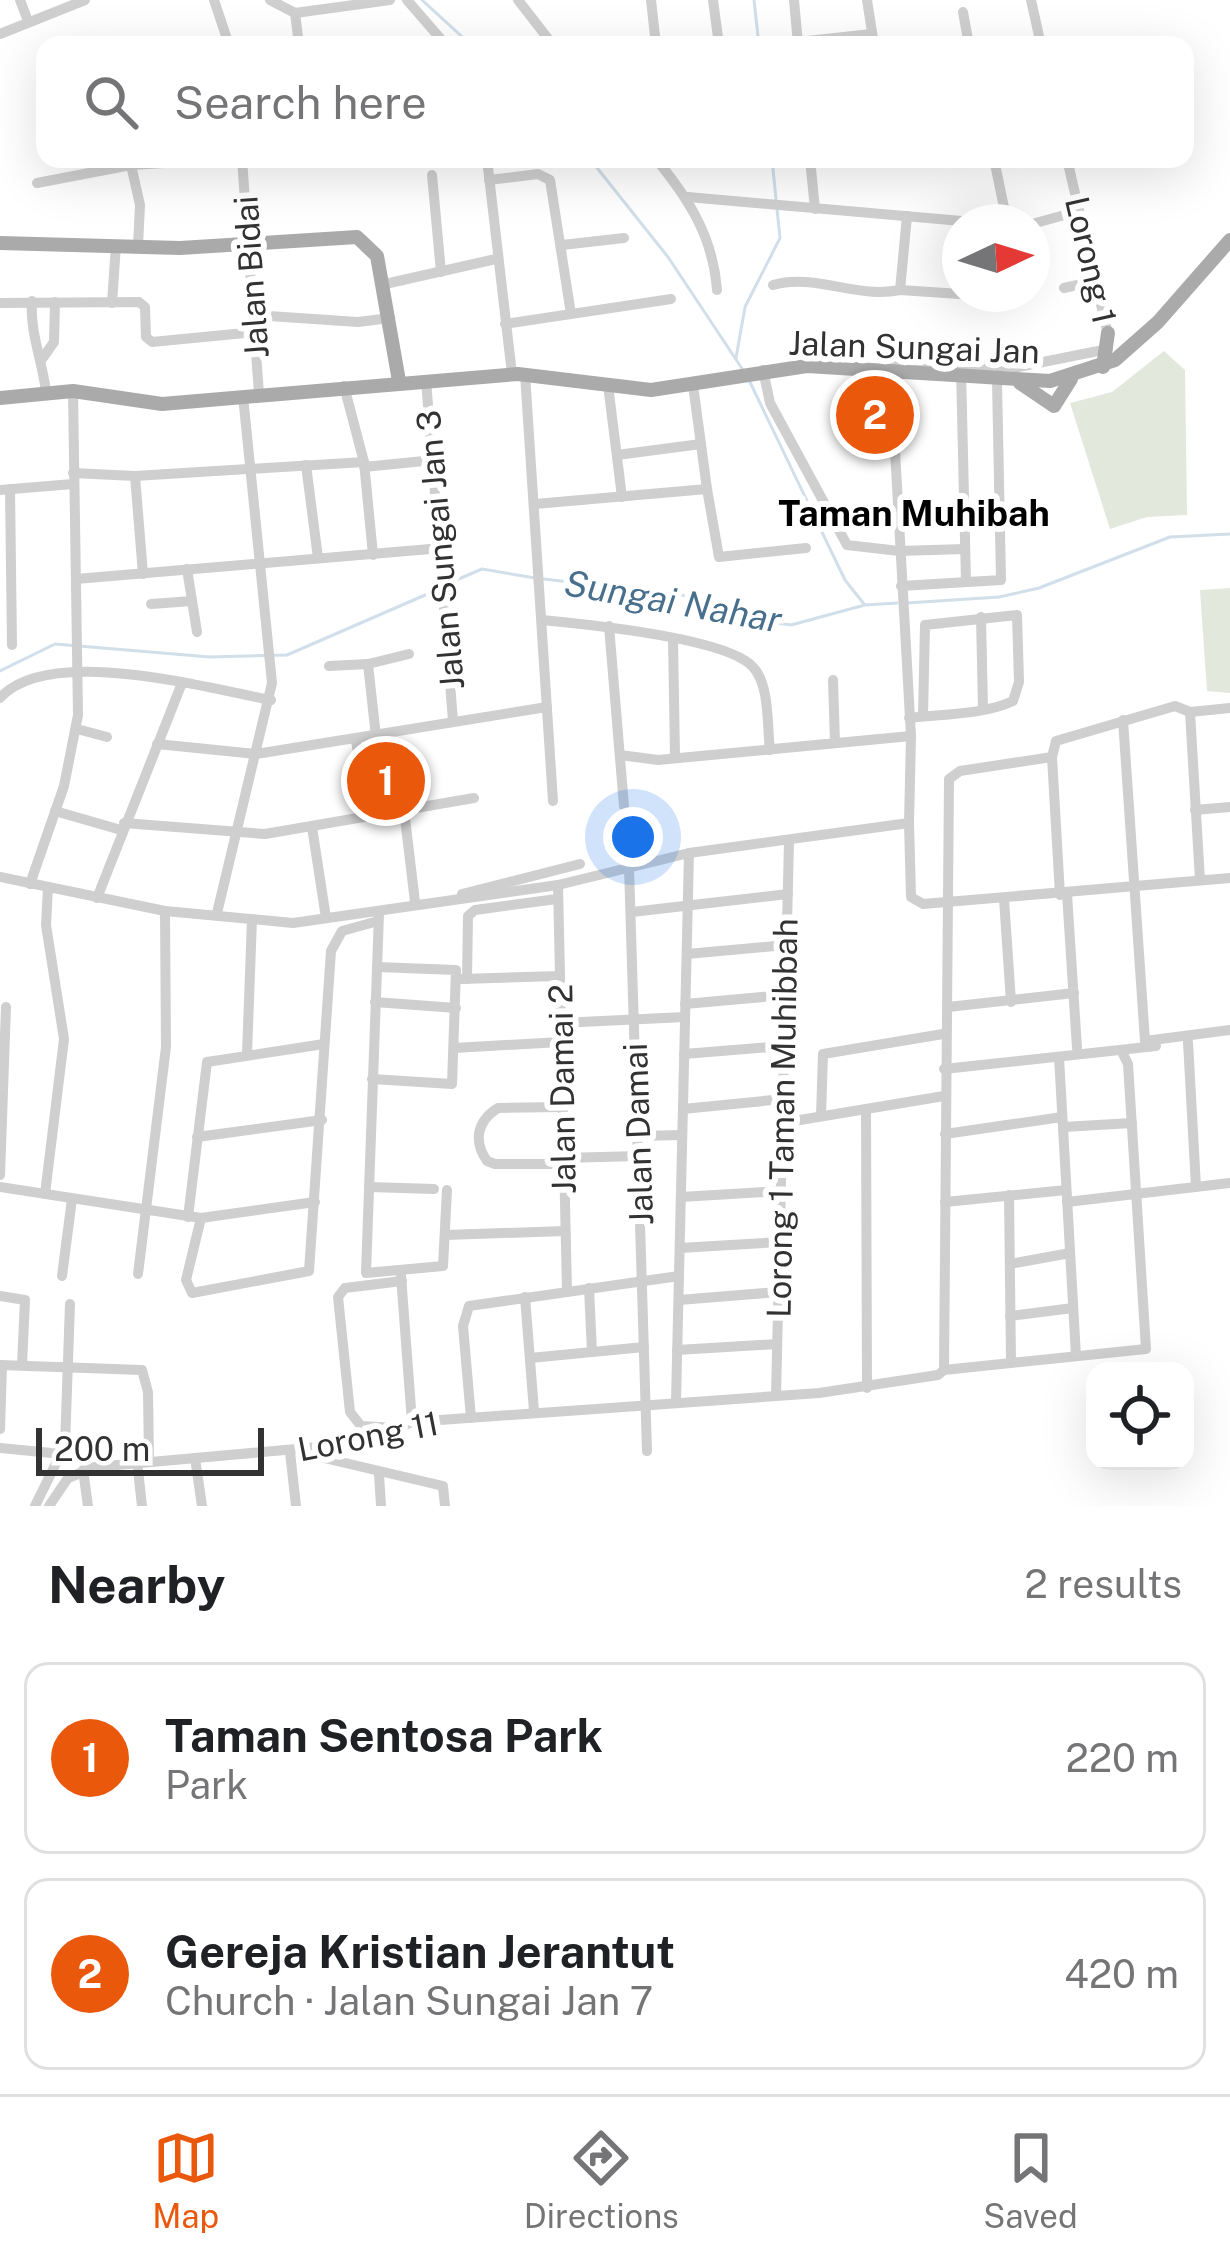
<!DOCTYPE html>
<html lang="en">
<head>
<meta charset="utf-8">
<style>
  :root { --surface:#fff; --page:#f6f6f6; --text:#202124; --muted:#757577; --line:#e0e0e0; --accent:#ea580c }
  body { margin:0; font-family:"Public Sans",sans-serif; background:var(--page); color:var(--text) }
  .controls { position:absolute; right:36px; bottom:36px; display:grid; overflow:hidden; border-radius:24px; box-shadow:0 12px 48px #0002 }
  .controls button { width:108px; height:108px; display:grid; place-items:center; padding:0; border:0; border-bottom:3px solid var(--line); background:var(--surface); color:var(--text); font:60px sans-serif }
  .compass { position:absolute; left:942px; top:204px; width:108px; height:108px; border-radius:50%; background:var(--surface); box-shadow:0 12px 48px #0002; rotate:86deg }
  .scale { position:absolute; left:36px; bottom:30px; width:228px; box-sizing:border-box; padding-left:12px; border:6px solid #323232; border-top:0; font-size:33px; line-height:42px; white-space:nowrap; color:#323232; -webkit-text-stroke:9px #fff; paint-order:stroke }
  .you { position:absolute; left:633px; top:837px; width:42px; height:42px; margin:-30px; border:9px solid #fff; border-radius:50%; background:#1a73e8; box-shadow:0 0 0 18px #1a73e833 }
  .badge { display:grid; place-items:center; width:78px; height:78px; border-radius:50%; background:var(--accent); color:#fff; font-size:39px; font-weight:700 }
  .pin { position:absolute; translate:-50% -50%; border:6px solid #fff; box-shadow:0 3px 12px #0006 }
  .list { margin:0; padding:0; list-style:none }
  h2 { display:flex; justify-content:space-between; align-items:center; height:156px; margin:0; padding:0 48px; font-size:51px }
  h2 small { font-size:39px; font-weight:400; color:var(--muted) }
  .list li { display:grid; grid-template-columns:78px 1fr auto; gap:36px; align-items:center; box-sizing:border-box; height:192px; margin:0 24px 24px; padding:0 24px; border:3px solid var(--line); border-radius:24px }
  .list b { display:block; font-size:45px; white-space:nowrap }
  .list p { margin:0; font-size:39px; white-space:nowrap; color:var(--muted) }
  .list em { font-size:39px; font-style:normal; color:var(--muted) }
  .icon { flex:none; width:66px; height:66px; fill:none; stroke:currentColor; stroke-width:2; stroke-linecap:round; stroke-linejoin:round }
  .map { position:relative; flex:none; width:1230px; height:1506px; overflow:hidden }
  .search { position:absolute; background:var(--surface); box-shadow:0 12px 48px #0002; left:36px; right:36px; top:36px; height:132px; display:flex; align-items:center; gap:30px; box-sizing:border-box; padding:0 42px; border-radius:24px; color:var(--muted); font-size:45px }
  .sheet { height:588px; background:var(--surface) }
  nav { display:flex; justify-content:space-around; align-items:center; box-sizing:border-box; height:168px; border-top:3px solid var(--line); background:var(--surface); font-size:33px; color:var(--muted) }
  nav a { display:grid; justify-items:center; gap:6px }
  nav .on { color:var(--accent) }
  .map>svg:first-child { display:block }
  .green { fill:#e2e8dc }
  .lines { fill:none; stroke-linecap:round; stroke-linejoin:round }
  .stream { stroke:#d1dfea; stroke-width:3 }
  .minor { stroke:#cfcfcf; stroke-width:10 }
  .major { stroke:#aaa; stroke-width:14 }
  .labels { text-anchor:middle; stroke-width:12; stroke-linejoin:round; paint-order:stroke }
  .street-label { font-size:33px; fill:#323232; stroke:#fff }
  .neighbourhood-label { font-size:36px; font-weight:bold; fill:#000; stroke:#fff }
  .water-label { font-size:36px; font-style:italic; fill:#486f8c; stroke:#fff }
</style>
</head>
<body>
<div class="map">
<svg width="1230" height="1506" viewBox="0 0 1230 1506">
  <rect width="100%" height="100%" fill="#fff"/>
  <g class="green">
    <polygon points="1164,351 1185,370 1187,515 1147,517 1110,529 1070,403 1112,392"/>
    <polygon points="1230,588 1230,693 1207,691 1200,590"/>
    <polygon points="400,756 407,802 373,806 364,760"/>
  </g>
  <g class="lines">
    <g class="stream">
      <polyline points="422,0 471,45"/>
      <polyline points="754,0 759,45"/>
      <polyline points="590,159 668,257 743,370"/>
      <polyline points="772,159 776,199"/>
      <polyline points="736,358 745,307 780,238 777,209"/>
      <polyline points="748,378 845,580 864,604"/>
      <polyline points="544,579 688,596 736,617 791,625 865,605 897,603"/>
      <polyline points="447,584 482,569 535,578"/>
      <polyline points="907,603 999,597 1039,588 1170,537 1230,534"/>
      <polyline points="0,671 55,644 210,657 287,655 439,589"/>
    </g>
    <g class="minor">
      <polyline points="20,0 28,21"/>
      <polyline points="214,0 229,45"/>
      <polyline points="270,0 295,13 390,0"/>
      <polyline points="407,0 446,45"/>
      <polyline points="518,0 553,45"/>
      <polyline points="651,0 656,45"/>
      <polyline points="713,0 719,45"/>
      <polyline points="794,0 798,44"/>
      <polyline points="867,0 874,45"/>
      <polyline points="1031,0 1041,45"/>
      <polyline points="963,12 969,45"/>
      <polyline points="295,13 299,45"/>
      <polyline points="0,34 85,0"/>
      <polyline points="798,42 871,34"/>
      <polyline points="242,159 259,394"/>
      <polyline points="487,159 512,374"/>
      <path d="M656 159C689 199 713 237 717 290"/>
      <polyline points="810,159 815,209"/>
      <polyline points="994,159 1007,222"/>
      <polyline points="1067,159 1109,339"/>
      <polyline points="131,165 140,205 138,246"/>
      <polyline points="432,175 441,272"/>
      <polyline points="489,180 538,174 550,180 571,314"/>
      <polyline points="37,183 131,165 230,159"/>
      <polyline points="688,197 973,222"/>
      <polyline points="1032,224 1079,211"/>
      <polyline points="562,245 624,238"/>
      <polyline points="385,284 496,259"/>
      <path d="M773 285C814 273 858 299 900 290L907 216"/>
      <polyline points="1064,288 1095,281"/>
      <polyline points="900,290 960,294"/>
      <path d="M32 301C30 334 42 359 46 392"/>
      <polyline points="0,303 139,302 145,307 146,337 152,342 255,332"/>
      <polyline points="112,303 116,245"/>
      <polyline points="254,315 358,322 390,318"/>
      <polyline points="505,324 671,299"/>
      <polyline points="42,359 54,342 55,302"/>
      <polyline points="961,369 966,582"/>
      <polyline points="763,370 770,403 847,545 899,551 965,549"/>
      <polyline points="525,374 553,801"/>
      <polyline points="426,380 453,721"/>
      <polyline points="608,385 622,497"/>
      <polyline points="693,385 707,489"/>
      <polyline points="344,386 364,462 373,555"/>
      <polyline points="617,455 701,444"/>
      <polyline points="306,465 318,558"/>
      <polyline points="364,467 434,460"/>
      <polyline points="73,473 135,476 364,462"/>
      <polyline points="135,476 143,574"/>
      <polyline points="10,489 12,645"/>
      <polyline points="0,490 73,484"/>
      <polyline points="535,504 707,489 719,557 806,548"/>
      <polyline points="187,569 197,632"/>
      <polyline points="76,579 442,548"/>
      <polyline points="901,586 1001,580 997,381"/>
      <polyline points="151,604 192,601"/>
      <polyline points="981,617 983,709"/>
      <path d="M542 620C584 624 727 638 753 667 770 685 767 727 770 750"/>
      <polyline points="609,626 624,806"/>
      <polyline points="673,639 675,757"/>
      <polyline points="368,664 409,654"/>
      <polyline points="329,666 368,664 376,737"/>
      <polyline points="833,680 835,743"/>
      <path d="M0 698C48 644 207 688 271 700"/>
      <polyline points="1190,712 1200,880"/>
      <path d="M909 718C942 714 983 715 1013 701L1019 682 1017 615 925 625 923 716"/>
      <polyline points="1123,720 1145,1041 1230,1030"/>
      <polyline points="77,729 107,737"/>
      <polyline points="356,741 369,815"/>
      <polyline points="157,744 256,754 547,707"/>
      <polyline points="620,755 658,760 911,736"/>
      <polyline points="404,810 415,902"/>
      <polyline points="1195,810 1230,807"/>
      <polyline points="55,811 121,830"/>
      <polyline points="124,823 265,834 474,798"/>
      <polyline points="909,823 911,897 923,904 1230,878"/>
      <polyline points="312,827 326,918"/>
      <polyline points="629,867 647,1451"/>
      <polyline points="0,877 165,911 293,923 558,885 689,853 909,823 911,736 890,361 1018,367 1108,349"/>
      <polyline points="30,884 64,786 78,715 73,391"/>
      <polyline points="558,885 567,1292"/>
      <polyline points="462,894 580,864"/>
      <polyline points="1067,894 1077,1048"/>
      <polyline points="1060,895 1052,757 1056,741 1175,706 1190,712 1230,708"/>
      <polyline points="97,898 182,683"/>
      <polyline points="1004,899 1011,1002"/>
      <polyline points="632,912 788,894"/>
      <polyline points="217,913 272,683 243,396"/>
      <polyline points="379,914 366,1273 443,1266 447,1190"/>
      <polyline points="687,954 787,945"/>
      <polyline points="461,979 559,976"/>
      <polyline points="467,979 468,916 475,910 557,899"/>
      <polyline points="375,1002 456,1008"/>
      <polyline points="685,1004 785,995"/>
      <polyline points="948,1007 1074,993"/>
      <polyline points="560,1023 685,1017"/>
      <polyline points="1188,1042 1196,1187"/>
      <polyline points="454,1048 561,1042"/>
      <polyline points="247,1054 252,919"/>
      <polyline points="684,1054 784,1046"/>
      <polyline points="1059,1057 1076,1356"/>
      <polyline points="944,1069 1156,1046"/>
      <polyline points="372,1079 452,1084 456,970 377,967"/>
      <path d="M562 1107 498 1108C477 1121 473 1141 487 1161L495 1164H563"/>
      <polyline points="683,1109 783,1099"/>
      <polyline points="866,1109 867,1388"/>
      <polyline points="821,1116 823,1054 943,1034"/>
      <polyline points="782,1123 944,1096"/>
      <polyline points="1063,1127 1132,1123"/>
      <polyline points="945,1134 1062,1117"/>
      <polyline points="638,1136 682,1135"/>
      <polyline points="197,1137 322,1120"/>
      <polyline points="563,1158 639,1156"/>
      <polyline points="0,1175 6,1007"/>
      <polyline points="0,1187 201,1218 315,1202"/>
      <polyline points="369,1187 434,1189"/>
      <polyline points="45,1194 64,1039 46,925 48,887"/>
      <polyline points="1009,1195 1011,1363"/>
      <polyline points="681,1197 781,1191"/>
      <polyline points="945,1202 1066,1190"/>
      <polyline points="1067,1202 1230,1183"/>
      <polyline points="188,1217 207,1062 324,1044"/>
      <polyline points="201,1218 186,1280 192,1293 309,1271 331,951 342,931 378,921"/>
      <polyline points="445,1235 565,1231"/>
      <polyline points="680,1248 779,1242"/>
      <polyline points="1010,1264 1070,1253"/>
      <polyline points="138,1274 166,1047 165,911"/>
      <polyline points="62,1276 72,1199"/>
      <polyline points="401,1276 412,1422"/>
      <polyline points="589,1288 592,1352"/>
      <polyline points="0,1296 25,1300 22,1365"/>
      <polyline points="525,1297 534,1411"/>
      <polyline points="679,1300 778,1292"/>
      <polyline points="1010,1316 1073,1308"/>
      <polyline points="677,1350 777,1344"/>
      <polyline points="530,1358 644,1347"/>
      <polyline points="0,1365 142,1370 148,1392 149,1460"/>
      <polyline points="944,1370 1146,1349 1128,1064 1121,1050"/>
      <polyline points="776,1396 789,840"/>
      <polyline points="676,1401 689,853"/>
      <polyline points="471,1418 463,1326 469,1306 679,1276"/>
      <polyline points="395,1428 361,1426 350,1412 338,1297 345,1288 402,1281"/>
      <polyline points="0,1429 2,1365"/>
      <polyline points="0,1448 62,1454"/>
      <polyline points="290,1452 296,1506"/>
      <polyline points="303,1453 443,1486 445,1506"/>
      <polyline points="195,1458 202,1506"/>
      <polyline points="137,1461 142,1506"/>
      <polyline points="83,1470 88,1506"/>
      <polyline points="379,1474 381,1506"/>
      <polyline points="35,1506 65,1445 70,1304"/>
      <polyline points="49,1506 68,1478 95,1467 364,1443 412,1422 819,1393 938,1375 944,1370 949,779 960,771 1052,757"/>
    </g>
    <g class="major">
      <polyline points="0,243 180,248 357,237 377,256 399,381"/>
      <polyline points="1103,367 1108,333"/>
      <polyline points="1020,383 1054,406 1071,379"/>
      <polyline points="0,398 73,391 162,404 518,374 651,390 807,366 1050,381 1115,360 1158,322 1230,240"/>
    </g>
  </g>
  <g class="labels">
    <g class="street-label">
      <text transform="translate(1091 260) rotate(77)" y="12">Lorong 1</text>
      <text transform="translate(251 277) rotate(-94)" y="12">Jalan Bidai</text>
      <text transform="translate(914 347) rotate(2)" y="12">Jalan Sungai Jan</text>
      <text transform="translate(440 550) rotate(-95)" y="12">Jalan Sungai Jan 3</text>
      <text transform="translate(562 1089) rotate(-91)" y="12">Jalan Damai 2</text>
      <text transform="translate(782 1118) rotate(-89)" y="12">Lorong 1 Taman Muhibbah</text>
      <text transform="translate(638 1134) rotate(-92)" y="12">Jalan Damai</text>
      <text transform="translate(368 1436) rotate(-11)" y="12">Lorong 11</text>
    </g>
    <g class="neighbourhood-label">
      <text x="914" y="526">Taman Muhibah</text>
    </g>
    <g class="water-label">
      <text transform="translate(673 601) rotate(10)" y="13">Sungai Nahar</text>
    </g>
  </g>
</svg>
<div class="controls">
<button><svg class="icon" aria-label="locate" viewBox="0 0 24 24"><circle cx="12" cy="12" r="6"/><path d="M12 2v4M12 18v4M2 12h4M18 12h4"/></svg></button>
</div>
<svg class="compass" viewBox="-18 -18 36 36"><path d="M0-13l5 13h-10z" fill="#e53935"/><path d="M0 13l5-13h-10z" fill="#757577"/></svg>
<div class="scale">200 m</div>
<div class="you"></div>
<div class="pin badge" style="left:386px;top:781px">1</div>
<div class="pin badge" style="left:875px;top:415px">2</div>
<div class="search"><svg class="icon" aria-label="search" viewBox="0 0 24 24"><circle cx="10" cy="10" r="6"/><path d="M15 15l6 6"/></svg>Search here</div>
</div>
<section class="sheet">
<h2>Nearby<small>2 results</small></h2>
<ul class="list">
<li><span class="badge">1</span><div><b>Taman Sentosa Park</b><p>Park</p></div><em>220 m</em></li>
<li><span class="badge">2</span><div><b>Gereja Kristian Jerantut</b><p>Church · Jalan Sungai Jan 7</p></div><em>420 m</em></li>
</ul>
</section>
<nav>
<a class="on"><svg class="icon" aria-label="map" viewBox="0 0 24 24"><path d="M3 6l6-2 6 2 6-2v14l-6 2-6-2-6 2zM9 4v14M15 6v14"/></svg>Map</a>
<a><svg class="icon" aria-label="directions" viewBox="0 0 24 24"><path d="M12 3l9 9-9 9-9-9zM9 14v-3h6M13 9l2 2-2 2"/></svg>Directions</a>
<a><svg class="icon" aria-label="saved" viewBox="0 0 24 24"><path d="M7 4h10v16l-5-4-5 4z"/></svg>Saved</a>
</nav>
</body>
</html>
